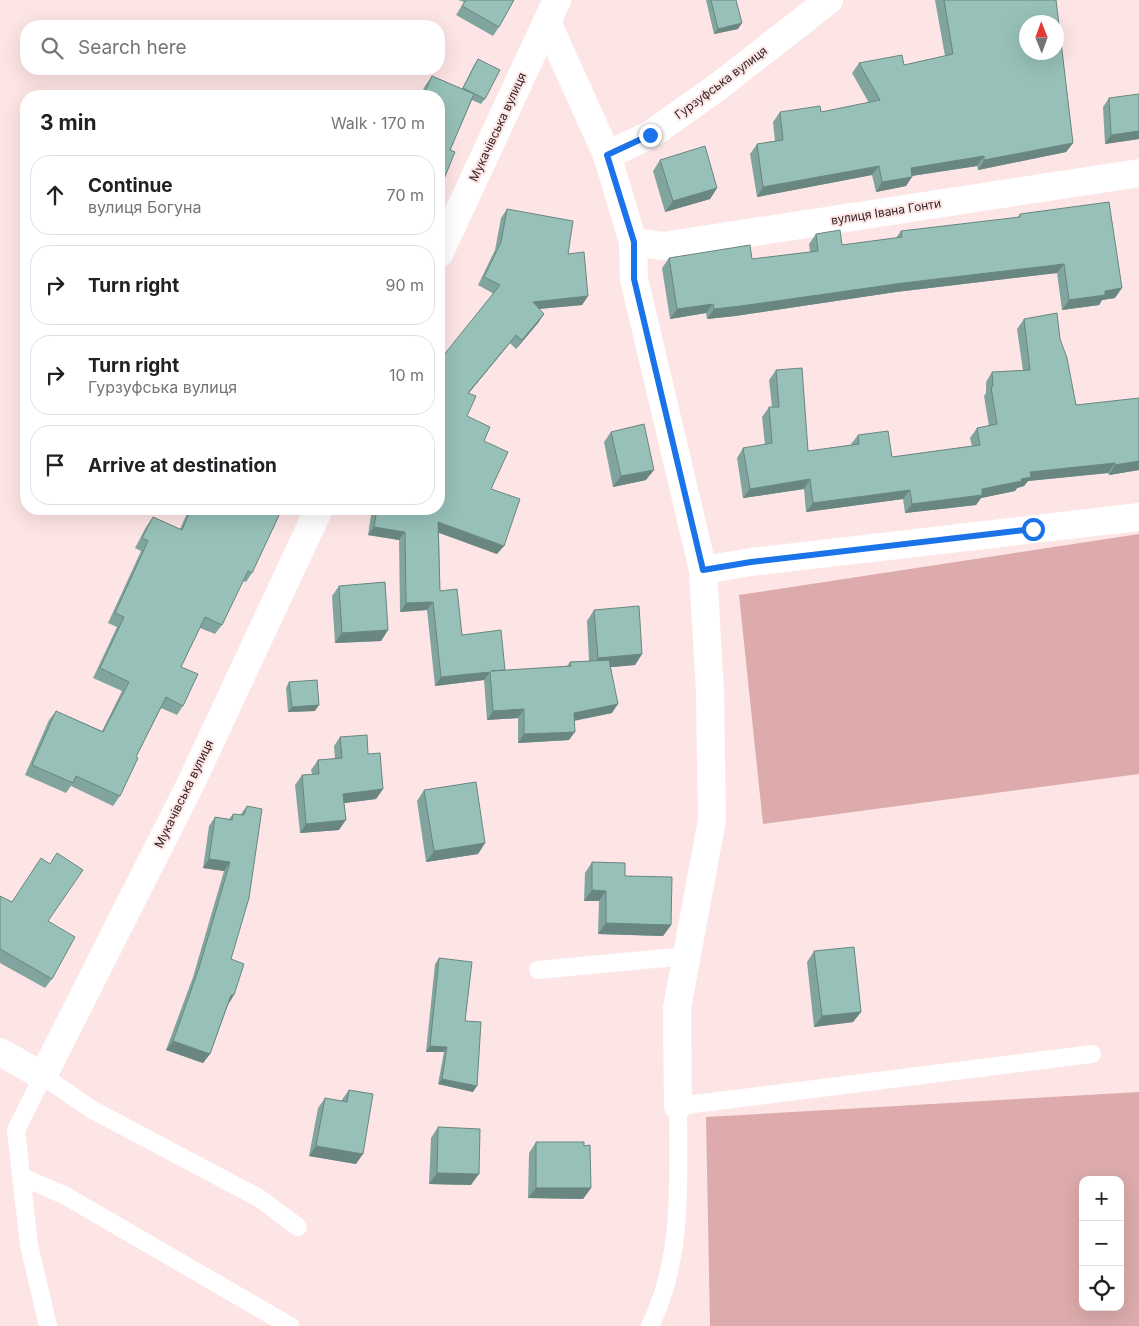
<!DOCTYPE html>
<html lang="en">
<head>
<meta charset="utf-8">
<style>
  :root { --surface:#fff; --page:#f2f2f2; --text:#202124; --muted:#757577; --line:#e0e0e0 }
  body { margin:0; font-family:Inter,sans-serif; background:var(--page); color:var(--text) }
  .controls { position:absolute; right:15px; bottom:15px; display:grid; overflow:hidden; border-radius:10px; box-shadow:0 5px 20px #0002 }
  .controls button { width:45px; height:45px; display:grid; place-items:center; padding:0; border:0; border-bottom:1px solid var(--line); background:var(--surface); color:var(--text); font:25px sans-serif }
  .compass { position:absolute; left:1019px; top:15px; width:45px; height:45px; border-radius:50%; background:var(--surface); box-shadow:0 5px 20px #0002; rotate:359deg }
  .stop { position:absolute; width:15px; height:15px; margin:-11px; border:4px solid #1a73e8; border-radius:50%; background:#fff }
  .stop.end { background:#1a73e8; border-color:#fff; box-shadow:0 1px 5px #0008 }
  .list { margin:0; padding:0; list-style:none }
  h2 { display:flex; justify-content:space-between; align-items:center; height:65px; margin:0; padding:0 20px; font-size:21px }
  h2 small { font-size:16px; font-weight:400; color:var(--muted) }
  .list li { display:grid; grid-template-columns:32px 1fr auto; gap:15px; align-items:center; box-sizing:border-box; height:80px; margin:0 10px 10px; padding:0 10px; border:1px solid var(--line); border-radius:20px }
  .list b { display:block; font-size:19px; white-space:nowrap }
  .list p { margin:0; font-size:16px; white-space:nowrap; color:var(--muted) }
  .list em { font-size:16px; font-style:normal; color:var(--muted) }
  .icon { flex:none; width:28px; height:28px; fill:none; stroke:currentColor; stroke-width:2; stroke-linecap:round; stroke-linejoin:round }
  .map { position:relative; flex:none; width:1139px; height:1326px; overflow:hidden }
  .search { position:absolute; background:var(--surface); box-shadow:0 5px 20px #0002; left:20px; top:20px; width:425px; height:55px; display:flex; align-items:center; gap:12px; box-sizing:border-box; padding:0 18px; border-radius:20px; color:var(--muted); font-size:19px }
  .panel { position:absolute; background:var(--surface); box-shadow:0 5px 20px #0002; left:20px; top:90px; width:425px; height:425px; border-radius:20px }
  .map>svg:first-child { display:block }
  .green { fill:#ddabac; fill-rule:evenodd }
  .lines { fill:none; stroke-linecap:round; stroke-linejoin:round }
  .lane { stroke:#fff; stroke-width:18 }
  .street { stroke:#fff; stroke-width:28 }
  .wall { fill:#81a59e }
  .shaded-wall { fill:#698681 }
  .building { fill:#96c0b8; stroke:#698681; fill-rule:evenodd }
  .route { stroke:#1a73e8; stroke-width:6 }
  .labels { text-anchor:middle; stroke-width:4; stroke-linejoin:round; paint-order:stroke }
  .street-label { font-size:12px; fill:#342525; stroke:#fee5e5 }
</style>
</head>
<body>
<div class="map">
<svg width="1139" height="1326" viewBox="0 0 1139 1326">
  <rect width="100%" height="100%" fill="#fee5e5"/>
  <g class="green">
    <polygon points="1139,534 1139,774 763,824 739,595"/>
    <path d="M1139 1092V1326H710L706 1117ZM1083 1180H1120V1307H1083Z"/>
  </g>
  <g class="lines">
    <g class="lane">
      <polyline points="538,970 686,956"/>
      <polyline points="22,1177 64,1195 290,1326"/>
      <polyline points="48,1326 29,1245 16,1130 43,1076 91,1109 259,1198 298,1227"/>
      <path d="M650 1326C684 1257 678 1181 678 1106L1092 1054"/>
    </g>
    <g class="street">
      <polyline points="547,22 607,155 633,242 634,279 703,570 710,694 712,820 677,1008 678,1106"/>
      <polyline points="607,155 650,135 719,86 829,0"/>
      <polyline points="633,242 663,246 1139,173"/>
      <polyline points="439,254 557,0"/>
      <polyline points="703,570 751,562 1139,517"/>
      <polyline points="0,1052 43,1076 192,781 319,509"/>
    </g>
  </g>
  <g class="wall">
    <polygon points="458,0 514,0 499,27 493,36 456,15 464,2"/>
    <polygon points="706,0 736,0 738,29 714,34"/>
    <polygon points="935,0 1056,0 1073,143 1066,152 978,170 977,166 912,176 906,186 876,192 872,175 757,197 750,154 757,144 775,141 773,122 780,112 821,112 869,103 852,73 859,63 904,65 945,56"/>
    <polygon points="478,59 485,99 481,104 472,100 450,150 439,96 420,96 425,86 432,76 462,89 474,65"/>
    <polygon points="1109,98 1139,139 1105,144 1103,107"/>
    <polygon points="660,160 717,188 710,199 665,212 653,171"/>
    <polygon points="507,209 568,254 588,296 582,305 539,309 544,314 538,323 516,349 510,343 469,393 467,416 484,441 491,489 497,554 439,533 440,591 462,635 504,671 567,666 570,662 589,661 587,621 594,610 642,654 635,665 611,667 612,713 574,721 569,740 518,743 518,718 487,720 484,680 435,686 427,610 400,612 399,540 368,535 372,509 439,509 494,294 478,285 495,250 501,218"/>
    <polygon points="1020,214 1115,298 1102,300 1099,305 1062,310 1057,273 896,292 735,316 707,319 706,313 670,319 662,268 669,258 752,259 810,252 809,244 816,234 842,245 896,238 901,231 1017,218"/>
    <polygon points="1024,319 1060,339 1076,405 1139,470 1109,475 1108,473 1028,481 1024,486 1017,488 1015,491 981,498 976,505 905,513 903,499 806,512 804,489 743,498 737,458 743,448 765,445 762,417 769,407 772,407 769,380 776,370 808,451 852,445 851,444 858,435 892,457 972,446 970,438 977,428 989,426 984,396 986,393 986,382 992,372 1023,371 1017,329"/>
    <polygon points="611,432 646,480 613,487 604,442"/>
    <polygon points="189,509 282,509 252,573 246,582 243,581 222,625 215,634 200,628 181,667 183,706 177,715 161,708 136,757 120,796 113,806 71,786 66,793 25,775 49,720 56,711 102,731 122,691 93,678 117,627 108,623 141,551 135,548 146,527 153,517 180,529"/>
    <polygon points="339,586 388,630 381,641 335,643 332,596"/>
    <polygon points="289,682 315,711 288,712 286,688"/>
    <polygon points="340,737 368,754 383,789 376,799 344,803 339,830 300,833 295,785 302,775 312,774 311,770 318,760 335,759 334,746"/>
    <polygon points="424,790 485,843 478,854 426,862 417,801"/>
    <polygon points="247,806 231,959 228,1005 210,1054 203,1063 166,1050 193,977 224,871 203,868 209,826 215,817 229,819 233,814 240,815"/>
    <polygon points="592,862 625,876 671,925 663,936 598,934 599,901 584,901 585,873"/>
    <polygon points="0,896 48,921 52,979 45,988 0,963"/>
    <polygon points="814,951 861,1012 853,1022 814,1027 807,962"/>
    <polygon points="439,958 465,1021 473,1092 438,1084 444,1052 426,1052 435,964"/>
    <polygon points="349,1090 356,1164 309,1156 318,1108 325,1098 341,1101"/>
    <polygon points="438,1127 471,1185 429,1184 431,1138"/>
    <polygon points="536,1142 591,1188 583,1199 528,1198 529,1153"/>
  </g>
  <g class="shaded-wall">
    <polygon points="742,23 738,29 714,34 718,29"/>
    <polygon points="1139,131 1139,139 1105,144 1111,135"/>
    <polygon points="1073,143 1066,152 978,170 984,160"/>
    <polygon points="984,156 977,166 904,177 911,168"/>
    <polygon points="879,166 872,175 757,197 763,187"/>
    <polygon points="439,176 444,179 439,185"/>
    <polygon points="912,177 906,186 876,192 882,182"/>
    <polygon points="717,188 710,199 665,212 673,201"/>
    <polygon points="1064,264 1057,273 896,292 735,316 707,319 714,309 903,283"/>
    <polygon points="1122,288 1115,298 1102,300 1099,305 1062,310 1069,300 1105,291"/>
    <polygon points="588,296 582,305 527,310 533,302"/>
    <polygon points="713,304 706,313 670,319 677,309"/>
    <polygon points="544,314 538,323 516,349 522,340"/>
    <polygon points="516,335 510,343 462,401 468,393"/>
    <polygon points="1139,461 1139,470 1109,475 1115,465"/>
    <polygon points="1115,463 1108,473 1028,481 1024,486 1017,488 1015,491 981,498 976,505 905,513 912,504 982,489 1021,479 1030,472"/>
    <polygon points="654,470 646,480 613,487 621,476"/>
    <polygon points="810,479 804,489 743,498 750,489"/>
    <polygon points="910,490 903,499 806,512 813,503"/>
    <polygon points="438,522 504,546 497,554 432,530"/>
    <polygon points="374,527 405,532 399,540 368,535"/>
    <polygon points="433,602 427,610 400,612 406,603"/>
    <polygon points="388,630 381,641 335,643 342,633"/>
    <polygon points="642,654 635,665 590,669 598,658"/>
    <polygon points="490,672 484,680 435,686 441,677"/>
    <polygon points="618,704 612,713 567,722 574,713"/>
    <polygon points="319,705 315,711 288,712 292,707"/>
    <polygon points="524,709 518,718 487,720 493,711"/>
    <polygon points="575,732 569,740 518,743 524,734"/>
    <polygon points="383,789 376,799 337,804 343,794"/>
    <polygon points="346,820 339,830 300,833 306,824"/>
    <polygon points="485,843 478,854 426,862 434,851"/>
    <polygon points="209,859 230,862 224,871 203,868"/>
    <polygon points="592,890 606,891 599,901 584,901"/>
    <polygon points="606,923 671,925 663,936 598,934"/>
    <polygon points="231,995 234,995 228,1005"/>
    <polygon points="861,1012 853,1022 814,1027 822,1016"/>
    <polygon points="173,1041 210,1054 203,1063 166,1050"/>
    <polygon points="430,1046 447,1047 444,1052 426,1052"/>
    <polygon points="442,1079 477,1086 473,1092 438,1084"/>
    <polygon points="316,1146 363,1154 356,1164 309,1156"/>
    <polygon points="437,1173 479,1174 471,1185 429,1184"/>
    <polygon points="536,1188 591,1188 583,1199 528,1198"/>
  </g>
  <g class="building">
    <polygon points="466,0 514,0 499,27 462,6"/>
    <polygon points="711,0 736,0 742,23 718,29"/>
    <path d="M944 0H1056L1073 143 984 160V156L911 168 912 177 882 182 879 166 763 187 757 144 783 140 780 112 820 106 821 112 880 100 859 63 902 55 904 65 953 54ZM1026 22H1056V52H1026Z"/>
    <polygon points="478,59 500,70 485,99 463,88"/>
    <polygon points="432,76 474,94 450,150 455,152 444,179 439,176 439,96 423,96"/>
    <polygon points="1139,94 1139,131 1111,135 1109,98"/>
    <polygon points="705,146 717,188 673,201 660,160"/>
    <polygon points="1109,202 1122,288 1105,291 1105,295 1069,300 1064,264 903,283 741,306 714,309 713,304 677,309 669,258 750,245 752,259 818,251 816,234 840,230 842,245 902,237 901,231 1020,217 1020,214"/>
    <polygon points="507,209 573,221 568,254 584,252 588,296 533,302 544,314 522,340 516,335 468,393 476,396 467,416 490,427 484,441 508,452 491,489 520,499 504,546 438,522 440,591 457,589 462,635 501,630 505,670 491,671 571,666 570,662 609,660 618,704 574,713 575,732 524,734 524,709 493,711 490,672 441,677 433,602 406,603 405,532 374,527 377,509 439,509 439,361 500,285 484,277 501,242"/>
    <polygon points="1057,313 1060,339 1067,358 1076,405 1139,398 1139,461 1115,465 1115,463 1030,472 1031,477 1021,479 1022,481 982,489 982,495 912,504 910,490 813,503 810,479 750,489 743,448 772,443 769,407 779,407 776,370 802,368 808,451 859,444 858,435 888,431 892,457 980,445 977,428 997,424 991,387 993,386 992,372 1030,370 1024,319"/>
    <polygon points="644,424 654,470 621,476 611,432"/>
    <polygon points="191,509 282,509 252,573 248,571 222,625 205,617 181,667 198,674 183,706 166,697 136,757 138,758 120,796 76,776 73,783 32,765 56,711 103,732 129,682 100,668 124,617 115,613 148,541 142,538 153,517 182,530"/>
    <polygon points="385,582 388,630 342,633 339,586"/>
    <polygon points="639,606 642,654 598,658 594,610"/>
    <polygon points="317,680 319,705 292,707 289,682"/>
    <polygon points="367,735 368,754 380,753 383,789 343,794 346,820 306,824 302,775 319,774 318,760 342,758 340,737"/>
    <polygon points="476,782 485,843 434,851 424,790"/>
    <polygon points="247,806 262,809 249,898 231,959 244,964 234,995 231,995 210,1054 173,1041 199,968 230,862 209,859 215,817 232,820 233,814 244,815"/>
    <polygon points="57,853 83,870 48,921 75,937 52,979 0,949 0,896 12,902 41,858 50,864"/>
    <polygon points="592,862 625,863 625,876 672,877 671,925 606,923 606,891 592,890"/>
    <polygon points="854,947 861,1012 822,1016 814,951"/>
    <polygon points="439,958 472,962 465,1021 481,1022 477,1086 442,1079 447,1047 430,1046"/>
    <polygon points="349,1090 373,1094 363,1154 316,1146 325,1098 347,1102"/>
    <polygon points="438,1127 480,1129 479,1174 437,1173"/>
    <polygon points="536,1142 584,1142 584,1146 590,1145 591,1188 536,1188"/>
  </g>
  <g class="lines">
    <polyline class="route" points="650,135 607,155 634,242 634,279 703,570 751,562 1033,529"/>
  </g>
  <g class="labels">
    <g class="street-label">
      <text transform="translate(721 83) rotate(-37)" y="4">Гурзуфська вулиця</text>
      <text transform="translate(498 127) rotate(-65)" y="4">Мукачівська вулиця</text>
      <text transform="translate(886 212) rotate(-9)" y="4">вулиця Івана Гонти</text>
      <text transform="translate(184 794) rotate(-64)" y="4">Мукачівська вулиця</text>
    </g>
  </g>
</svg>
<div class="controls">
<button>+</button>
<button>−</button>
<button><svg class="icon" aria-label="locate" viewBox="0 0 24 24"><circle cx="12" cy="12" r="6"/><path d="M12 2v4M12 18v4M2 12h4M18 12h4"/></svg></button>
</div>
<svg class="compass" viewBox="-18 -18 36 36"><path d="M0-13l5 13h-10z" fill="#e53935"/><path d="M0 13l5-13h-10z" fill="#757577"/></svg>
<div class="stop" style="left:1033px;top:529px"></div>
<div class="stop end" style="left:650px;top:135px"></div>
<div class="search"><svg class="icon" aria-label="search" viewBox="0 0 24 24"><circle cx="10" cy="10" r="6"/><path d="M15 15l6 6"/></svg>Search here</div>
<section class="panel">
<h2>3 min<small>Walk · 170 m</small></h2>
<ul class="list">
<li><svg class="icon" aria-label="ahead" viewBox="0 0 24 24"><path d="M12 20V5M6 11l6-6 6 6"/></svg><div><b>Continue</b><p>вулиця Богуна</p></div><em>70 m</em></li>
<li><svg class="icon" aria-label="right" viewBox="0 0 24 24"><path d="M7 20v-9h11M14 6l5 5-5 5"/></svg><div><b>Turn right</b></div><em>90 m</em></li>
<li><svg class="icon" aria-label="right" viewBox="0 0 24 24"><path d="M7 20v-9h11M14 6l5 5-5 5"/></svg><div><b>Turn right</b><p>Гурзуфська вулиця</p></div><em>10 m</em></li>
<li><svg class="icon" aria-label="arrive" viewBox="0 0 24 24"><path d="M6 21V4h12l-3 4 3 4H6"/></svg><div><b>Arrive at destination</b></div></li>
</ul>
</section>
</div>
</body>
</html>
